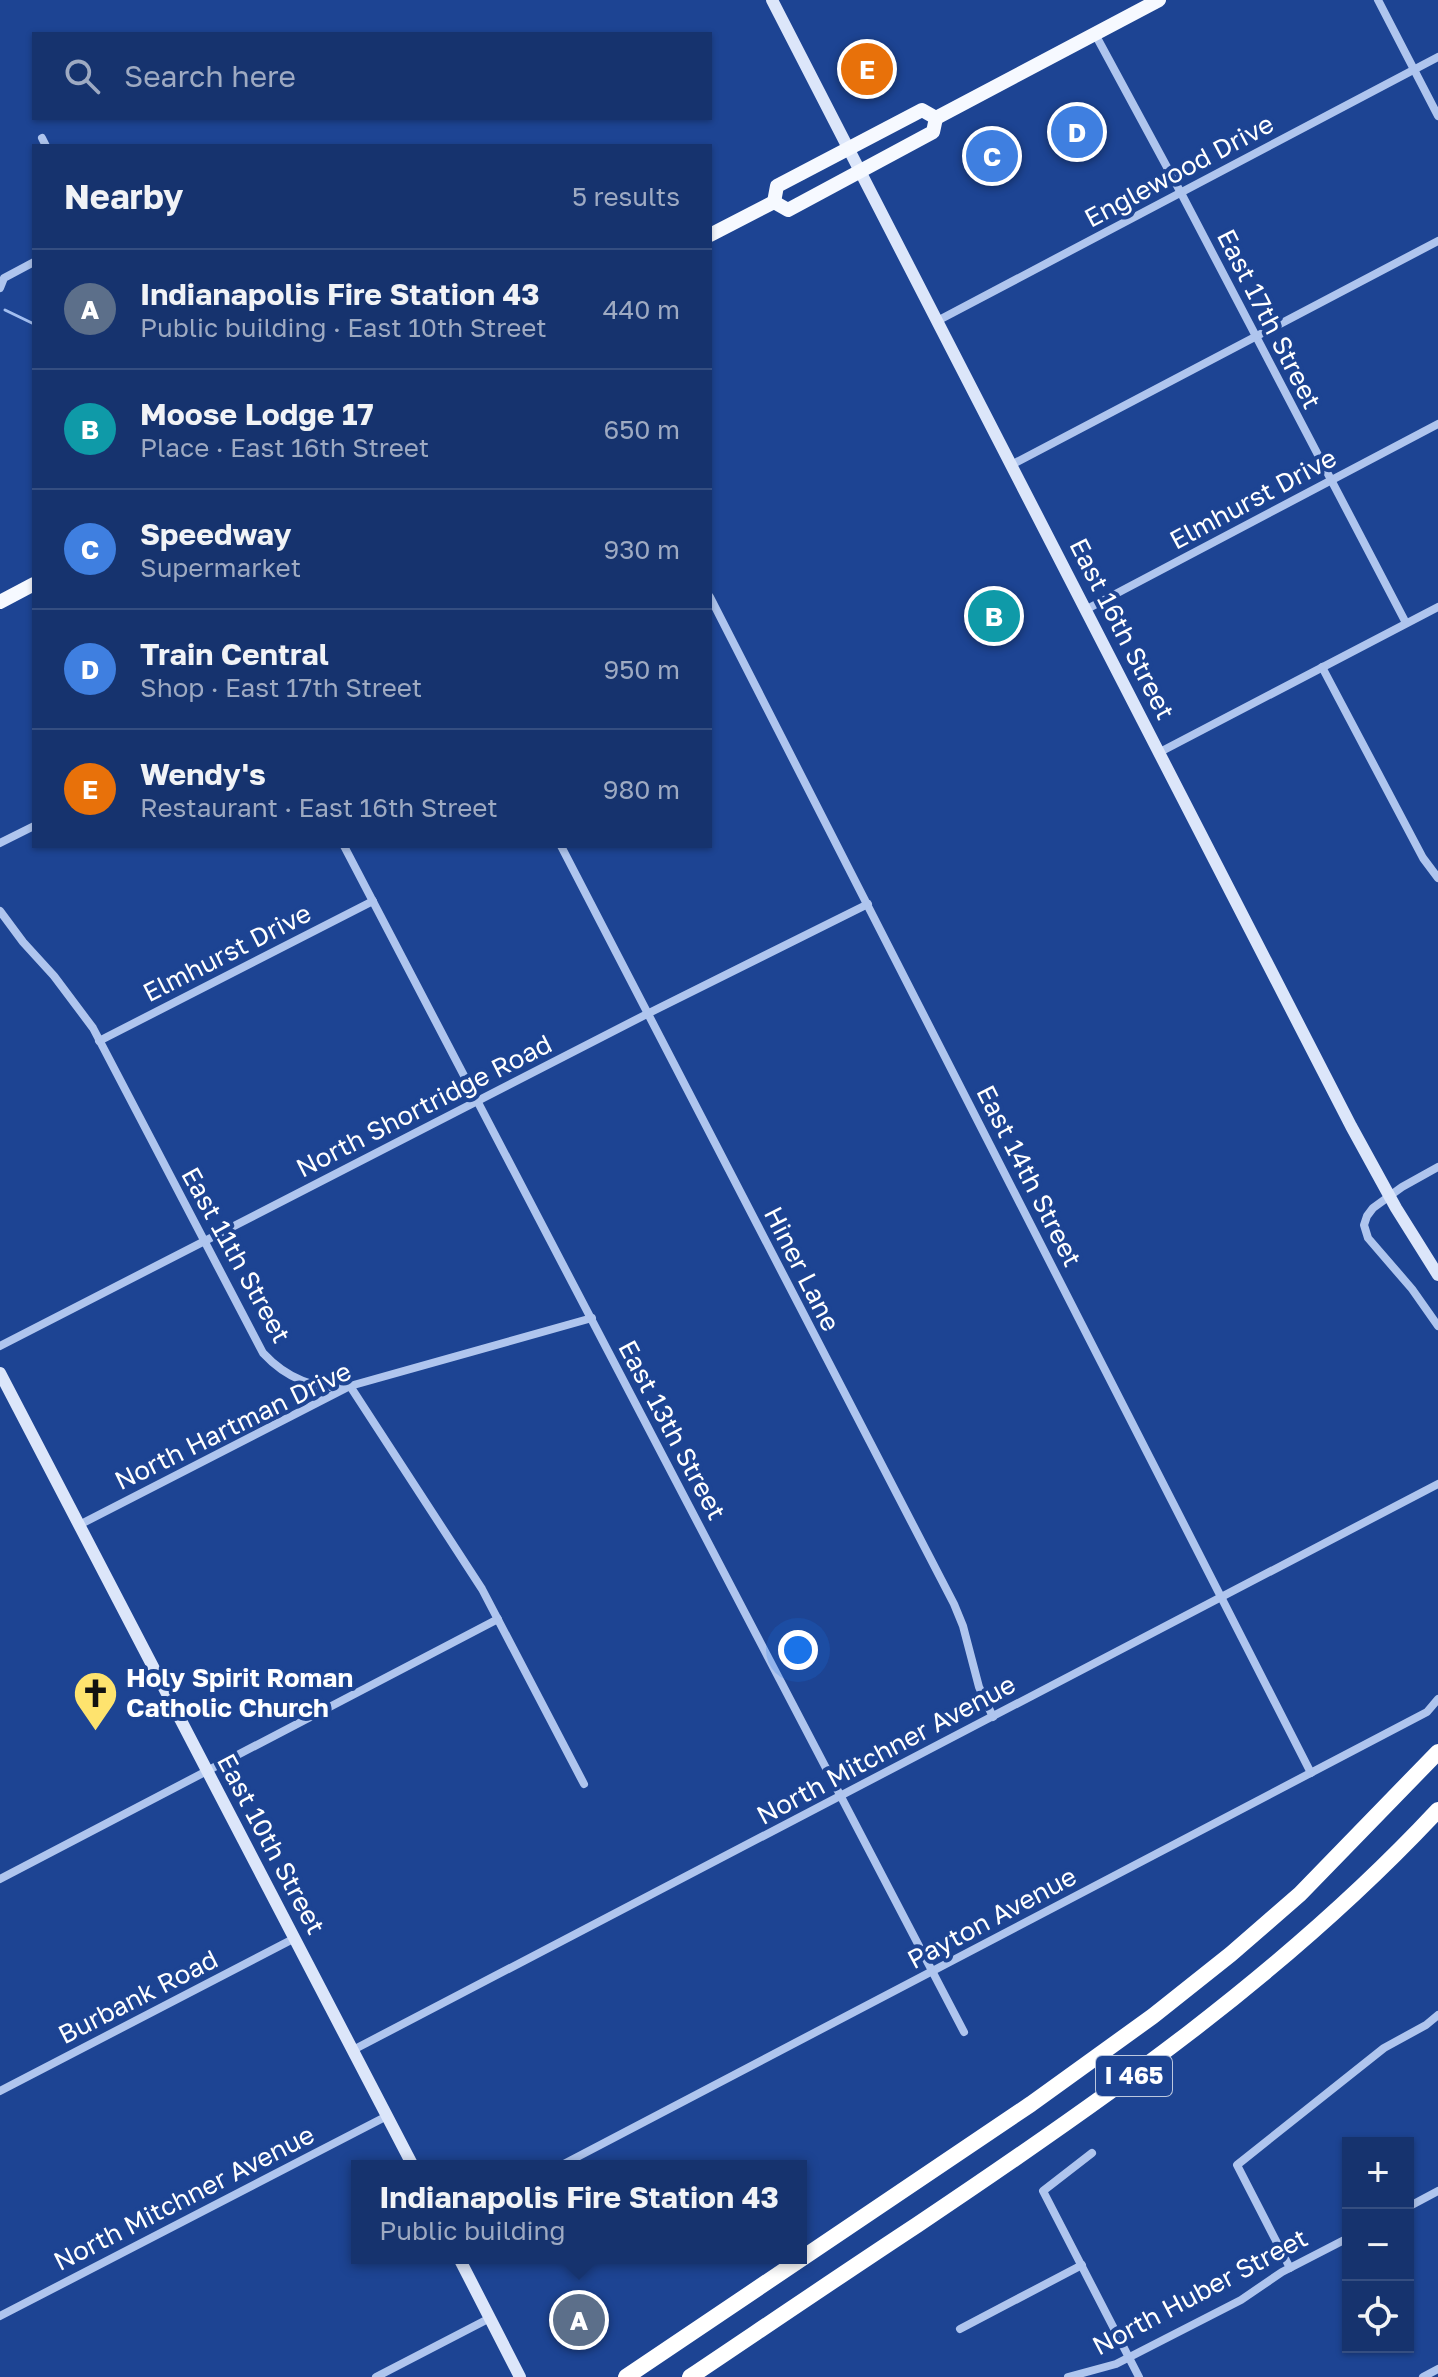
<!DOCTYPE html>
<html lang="en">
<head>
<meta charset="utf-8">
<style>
  :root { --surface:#16336e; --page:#233f76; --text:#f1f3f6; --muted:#9eaac2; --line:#354e81; --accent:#e797bd }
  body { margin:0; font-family:"Golos Text",sans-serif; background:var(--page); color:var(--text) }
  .controls { position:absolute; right:24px; bottom:24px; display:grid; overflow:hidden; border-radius:0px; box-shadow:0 2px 6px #0004 }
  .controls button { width:72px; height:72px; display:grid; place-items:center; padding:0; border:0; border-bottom:2px solid var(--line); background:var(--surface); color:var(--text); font:40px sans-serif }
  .you { position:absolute; left:798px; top:1650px; width:28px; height:28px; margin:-20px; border:6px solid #fff; border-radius:50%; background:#1a73e8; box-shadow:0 0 0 12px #1a73e833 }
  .badge { display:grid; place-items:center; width:52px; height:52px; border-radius:50%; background:var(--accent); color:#fff; font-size:26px; font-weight:700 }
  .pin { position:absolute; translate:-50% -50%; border:4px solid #fff; box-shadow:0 2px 8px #0006 }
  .popup { position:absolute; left:351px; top:2160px; width:456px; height:104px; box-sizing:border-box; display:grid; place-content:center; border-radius:0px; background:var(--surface); filter:drop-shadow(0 2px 6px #0005); font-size:26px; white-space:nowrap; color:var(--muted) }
  .popup b { font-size:30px; color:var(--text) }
  .popup::after { content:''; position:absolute; left:50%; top:100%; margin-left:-16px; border:16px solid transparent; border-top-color:var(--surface) }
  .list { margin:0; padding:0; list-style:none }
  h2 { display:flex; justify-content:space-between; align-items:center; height:104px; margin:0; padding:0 32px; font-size:34px }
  h2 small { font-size:26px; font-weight:400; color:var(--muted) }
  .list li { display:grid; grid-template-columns:52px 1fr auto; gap:24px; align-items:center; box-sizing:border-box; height:120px; padding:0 32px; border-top:2px solid var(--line) }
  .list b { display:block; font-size:30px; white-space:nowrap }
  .list p { margin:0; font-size:26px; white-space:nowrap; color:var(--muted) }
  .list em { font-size:26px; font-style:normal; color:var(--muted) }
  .icon { flex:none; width:44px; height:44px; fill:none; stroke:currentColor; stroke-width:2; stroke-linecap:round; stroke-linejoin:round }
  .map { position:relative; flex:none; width:1438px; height:2377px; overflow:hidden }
  .search { position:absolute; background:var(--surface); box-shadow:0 2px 6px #0004; left:32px; top:32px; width:680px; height:88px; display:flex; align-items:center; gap:20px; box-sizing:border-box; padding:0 28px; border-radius:0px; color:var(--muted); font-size:30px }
  .panel { position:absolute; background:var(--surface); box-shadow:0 2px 6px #0004; left:32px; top:144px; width:680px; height:704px; border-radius:0px }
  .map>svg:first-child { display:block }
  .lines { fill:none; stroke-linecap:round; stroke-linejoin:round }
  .stream { stroke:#a2bef0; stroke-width:3 }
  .street { stroke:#afc5ee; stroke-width:8 }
  .secondary { stroke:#dce6fa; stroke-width:12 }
  .primary { stroke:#f6f9ff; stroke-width:14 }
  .highway { stroke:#fff; stroke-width:16 }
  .labels { text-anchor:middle; stroke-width:8; stroke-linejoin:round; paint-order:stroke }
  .shield { fill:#1d4493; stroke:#bbc7df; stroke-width:2 }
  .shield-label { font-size:24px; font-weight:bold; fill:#fff }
  .street-label { font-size:26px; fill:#fff; stroke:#1d4493 }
  .poi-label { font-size:26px; font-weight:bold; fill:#fff; stroke:#1d4493; text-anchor:start }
</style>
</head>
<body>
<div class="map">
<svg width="1438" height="2377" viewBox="0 0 1438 2377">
  <rect width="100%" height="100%" fill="#1d4493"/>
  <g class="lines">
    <polyline class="stream" points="5,310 34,324"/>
    <g class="street">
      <polyline points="1378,0 1438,116"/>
      <polyline points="1095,34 1181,193 1406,623"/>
      <polyline points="42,138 46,146"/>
      <polyline points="0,288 4,278 34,262"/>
      <polyline points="939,320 1438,57"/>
      <polyline points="1013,464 1438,241"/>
      <polyline points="710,597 1311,1773"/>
      <polyline points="1087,609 1438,424"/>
      <polyline points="1322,667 1423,858 1438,878"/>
      <polyline points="1160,752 1438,607"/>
      <polyline points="0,843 34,826"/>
      <polyline points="344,846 964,2032"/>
      <polyline points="561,846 954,1604 963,1626 979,1687 993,1717"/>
      <path d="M0 911 23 942 54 976 93 1028 263 1353C286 1378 316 1391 350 1386L482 1589 584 1784"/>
      <polyline points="99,1041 373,901"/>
      <polyline points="1438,1167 1402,1187 1373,1208 1367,1216 1364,1225 1368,1238 1412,1289 1438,1326"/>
      <polyline points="0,1346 647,1014 868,904"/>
      <polyline points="79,1525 350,1386 592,1318"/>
      <polyline points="0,1879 498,1619"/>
      <polyline points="353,2050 1438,1484"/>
      <polyline points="0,2091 295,1938"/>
      <polyline points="1092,2153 1043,2191 1139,2377"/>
      <polyline points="560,2166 1427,1712 1438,1699"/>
      <polyline points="1408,2207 1438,2191"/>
      <polyline points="1290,2268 1237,2165 1384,2048 1426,2025 1438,2015"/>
      <polyline points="0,2316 387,2116"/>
      <polyline points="960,2329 1082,2265"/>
      <polyline points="376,2377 490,2318"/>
      <polyline points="1068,2377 1116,2364 1241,2300 1282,2272 1348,2238"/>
      <polyline points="1423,2377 1438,2369"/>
    </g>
    <g class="secondary">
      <polyline points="772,0 1351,1126 1396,1208 1438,1275"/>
      <polyline points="0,1373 413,2166"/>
      <polyline points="459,2258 520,2377"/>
    </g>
    <g class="primary">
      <polyline points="936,118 1159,0"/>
      <polyline points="774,202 777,186 922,110 936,118"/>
      <polyline points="774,202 788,210 933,132 936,118"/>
      <polyline points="710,235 774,202"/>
      <polyline points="0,602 34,584"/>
    </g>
    <g class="highway">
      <polyline points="626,2377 1031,2104 1153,2016 1231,1954 1300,1894 1438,1752"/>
      <path d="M690 2377C766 2326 841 2275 917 2225 1102 2101 1285 1974 1438 1810"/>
    </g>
  </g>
  <defs>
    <symbol id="church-pin" viewBox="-11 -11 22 30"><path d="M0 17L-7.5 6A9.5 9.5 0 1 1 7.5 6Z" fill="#fee36e" stroke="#1d4493"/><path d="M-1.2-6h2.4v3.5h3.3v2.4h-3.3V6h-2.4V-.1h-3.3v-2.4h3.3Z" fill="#111"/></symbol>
  </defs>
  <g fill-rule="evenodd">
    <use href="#church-pin" x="70" y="1668" width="51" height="69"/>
  </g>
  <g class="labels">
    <rect class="shield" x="1096" y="2056" width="76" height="40" rx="6"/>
    <g class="shield-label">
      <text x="1134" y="2084">I 465</text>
    </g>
    <g class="street-label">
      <text transform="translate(1179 171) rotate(-28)" y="9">Englewood Drive</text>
      <text transform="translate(1269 319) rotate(63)" y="9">East 17th Street</text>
      <text transform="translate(1253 499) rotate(-28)" y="9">Elmhurst Drive</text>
      <text transform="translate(1122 629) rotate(63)" y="9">East 16th Street</text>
      <text transform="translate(227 953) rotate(-27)" y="9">Elmhurst Drive</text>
      <text transform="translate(424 1106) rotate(-27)" y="9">North Shortridge Road</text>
      <text transform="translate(1029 1176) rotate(63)" y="9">East 14th Street</text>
      <text transform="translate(236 1255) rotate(61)" y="9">East 11th Street</text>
      <text transform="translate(802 1269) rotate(63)" y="9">Hiner Lane</text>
      <text transform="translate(233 1426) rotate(-26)" y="9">North Hartman Drive</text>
      <text transform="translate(672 1430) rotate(62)" y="9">East 13th Street</text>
      <text transform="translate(886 1750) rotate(-28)" y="9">North Mitchner Avenue</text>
      <text transform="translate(271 1844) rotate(62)" y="9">East 10th Street</text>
      <text transform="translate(992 1918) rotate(-28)" y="9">Payton Avenue</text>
      <text transform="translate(138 1997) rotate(-27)" y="9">Burbank Road</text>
      <text transform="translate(184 2198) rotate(-27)" y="9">North Mitchner Avenue</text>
      <text transform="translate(1200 2292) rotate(-28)" y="9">North Huber Street</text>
    </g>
    <g class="poi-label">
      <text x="126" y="1687">Holy Spirit Roman<tspan x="126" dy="30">Catholic Church</tspan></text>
    </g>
  </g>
</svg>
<div class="controls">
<button>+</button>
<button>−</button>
<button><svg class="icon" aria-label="locate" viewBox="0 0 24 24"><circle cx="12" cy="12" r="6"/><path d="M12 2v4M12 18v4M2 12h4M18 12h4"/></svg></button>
</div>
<div class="you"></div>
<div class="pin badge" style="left:579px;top:2320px;background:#5c6f8a">A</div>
<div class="popup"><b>Indianapolis Fire Station 43</b>Public building</div>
<div class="pin badge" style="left:994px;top:616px;background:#0f9aa8">B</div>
<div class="pin badge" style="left:992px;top:156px;background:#3f7fe0">C</div>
<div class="pin badge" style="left:1077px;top:132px;background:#3f7fe0">D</div>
<div class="pin badge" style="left:867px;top:69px;background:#e8710a">E</div>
<div class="search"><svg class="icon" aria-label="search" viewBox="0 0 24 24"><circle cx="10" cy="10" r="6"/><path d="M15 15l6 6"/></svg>Search here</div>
<section class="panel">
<h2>Nearby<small>5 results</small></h2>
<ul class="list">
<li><span class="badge" style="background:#5c6f8a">A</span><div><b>Indianapolis Fire Station 43</b><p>Public building · East 10th Street</p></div><em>440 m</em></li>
<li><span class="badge" style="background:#0f9aa8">B</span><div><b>Moose Lodge 17</b><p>Place · East 16th Street</p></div><em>650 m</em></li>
<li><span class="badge" style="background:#3f7fe0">C</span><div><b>Speedway</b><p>Supermarket</p></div><em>930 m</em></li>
<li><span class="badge" style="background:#3f7fe0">D</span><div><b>Train Central</b><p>Shop · East 17th Street</p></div><em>950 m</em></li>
<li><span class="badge" style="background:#e8710a">E</span><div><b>Wendy's</b><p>Restaurant · East 16th Street</p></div><em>980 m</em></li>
</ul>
</section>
</div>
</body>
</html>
